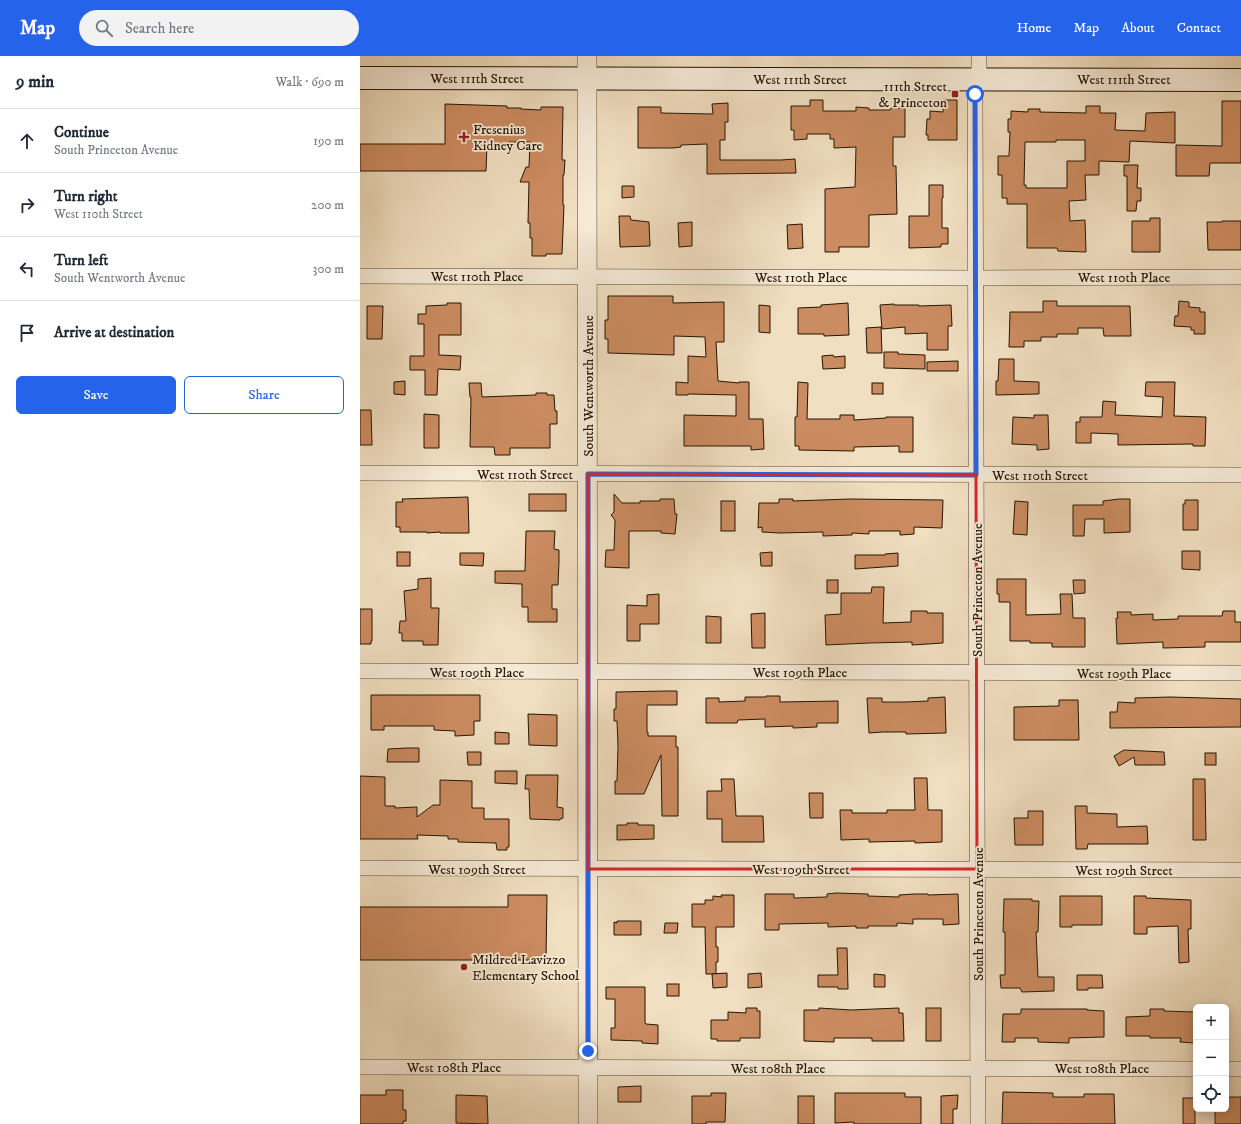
<!DOCTYPE html>
<html lang="en">
<head>
<meta charset="utf-8">
<style>
  :root { --surface:#fff; --page:#f2f2f3; --text:#1f2937; --muted:#747a83; --line:#e0e1e3; --accent:#2563eb }
  body { margin:0; font-family:"IM FELL DW Pica",serif; background:var(--page); color:var(--text) }
  .controls { position:absolute; right:12px; bottom:12px; display:grid; overflow:hidden; border-radius:6px; box-shadow:0 2px 10px #0003 }
  .controls button { width:36px; height:36px; display:grid; place-items:center; padding:0; border:0; border-bottom:1px solid var(--line); background:var(--surface); color:var(--text); font:20px sans-serif }
  .stop { position:absolute; width:12px; height:12px; margin:-9px; border:3px solid #2563eb; border-radius:50%; background:#fff }
  .stop.end { background:#2563eb; border-color:#fff; box-shadow:0 1px 4px #0008 }
  .list { margin:0; padding:0; list-style:none }
  h2 { display:flex; justify-content:space-between; align-items:center; height:52px; margin:0; padding:0 16px; font-size:17px }
  h2 small { font-size:13px; font-weight:400; color:var(--muted) }
  .list li { display:grid; grid-template-columns:26px 1fr auto; gap:12px; align-items:center; box-sizing:border-box; height:64px; padding:0 16px; border-top:1px solid var(--line) }
  .list b { display:block; font-size:15px; white-space:nowrap }
  .list p { margin:0; font-size:13px; white-space:nowrap; color:var(--muted) }
  .list em { font-size:13px; font-style:normal; color:var(--muted) }
  .actions { display:flex; gap:8px; padding:12px 16px }
  .actions a { flex:1; padding:9px 0; border:1px solid var(--accent); border-radius:6px; text-align:center; font-size:14px; color:var(--accent) }
  .actions .main { background:var(--accent); color:#fff }
  .icon { flex:none; width:22px; height:22px; fill:none; stroke:currentColor; stroke-width:2; stroke-linecap:round; stroke-linejoin:round }
  .map { position:relative; flex:none; width:881px; height:1068px; overflow:hidden }
  header { display:flex; align-items:center; gap:24px; box-sizing:border-box; height:56px; padding:0 20px; background:var(--accent); color:#fff }
  header strong { font-size:19px }
  nav { display:flex; gap:22px; margin-inline-start:auto; font-size:14px }
  .search { width:280px; height:36px; background:var(--page); display:flex; align-items:center; gap:10px; box-sizing:border-box; padding:0 14px; border-radius:22px; color:var(--muted); font-size:15px }
  main { display:flex }
  aside { flex:1; background:var(--surface) }
  .map>svg:first-child { display:block }
  .building { fill:#cc8c61; stroke:#241402; fill-rule:evenodd }
  .lines { fill:none; stroke-linecap:round; stroke-linejoin:round }
  .minor-casing { stroke:#574732; stroke-width:16 }
  .tertiary-casing { stroke:#574732; stroke-width:20 }
  .secondary-casing { stroke:#241402; stroke-width:24 }
  .minor { stroke:#f6ead7; stroke-width:15 }
  .tertiary { stroke:#f6ead7; stroke-width:19 }
  .secondary { stroke:#f6ead7; stroke-width:22 }
  .route { stroke:#2563eb; stroke-width:5 }
  .marked { fill:none; stroke:#d62828; stroke-width:3; stroke-linejoin:round }
  .poi-dot { fill:#8f2418; stroke:#f6ead7; stroke-width:1.5 }
  .labels { text-anchor:middle; stroke-width:3.5; stroke-linejoin:round; paint-order:stroke }
  .street-label { font-size:14px; fill:#241402; stroke:#f6ead7 }
  .poi-label { font-size:14px; fill:#241402; stroke:#f6ead7; text-anchor:start }
</style>
</head>
<body>
<header>
<strong>Map</strong>
<div class="search"><svg class="icon" aria-label="search" viewBox="0 0 24 24"><circle cx="10" cy="10" r="6"/><path d="M15 15l6 6"/></svg>Search here</div>
<nav><a>Home</a><a>Map</a><a>About</a><a>Contact</a></nav>
</header>
<main>
<aside>
<h2>9 min<small>Walk · 690 m</small></h2>
<ul class="list">
<li><svg class="icon" aria-label="ahead" viewBox="0 0 24 24"><path d="M12 20V5M6 11l6-6 6 6"/></svg><div><b>Continue</b><p>South Princeton Avenue</p></div><em>190 m</em></li>
<li><svg class="icon" aria-label="right" viewBox="0 0 24 24"><path d="M7 20v-9h11M14 6l5 5-5 5"/></svg><div><b>Turn right</b><p>West 110th Street</p></div><em>200 m</em></li>
<li><svg class="icon" aria-label="left" viewBox="0 0 24 24"><path d="M17 20v-9H6M10 6l-5 5 5 5"/></svg><div><b>Turn left</b><p>South Wentworth Avenue</p></div><em>300 m</em></li>
<li><svg class="icon" aria-label="arrive" viewBox="0 0 24 24"><path d="M6 21V4h12l-3 4 3 4H6"/></svg><div><b>Arrive at destination</b></div></li>
</ul>
<div class="actions"><a class="main">Save</a><a>Share</a></div>
</aside>
<div class="map">
<svg width="881" height="1068" viewBox="0 0 881 1068">
  <rect width="100%" height="100%" fill="#f1dfc1"/>
  <filter id="stains"><feTurbulence type="fractalNoise" baseFrequency=".005" numOctaves="4"/><feColorMatrix values="0 0 0 0 .2 0 0 0 0 .09 0 0 0 0 .02 0 0 0 .5 -.17"/></filter>
  <radialGradient id="worn" r=".72"><stop offset=".6" stop-color="#630" stop-opacity="0"/><stop offset="1" stop-color="#630" stop-opacity=".3"/></radialGradient>
  <g class="building">
    <polygon points="450,44 463,44 463,55 496,55 496,51 509,52 509,54 530,54 531,52 545,52 545,81 533,81 533,110 536,110 537,158 509,159 509,191 479,191 479,196 465,196 465,133 495,131 496,91 474,92 474,83 470,83 470,78 447,78 447,83 434,84 434,74 431,74 431,50 450,50"/>
    <polygon points="583,44 597,44 597,84 568,84 568,79 566,79 567,63 570,63 570,55 583,56"/>
    <polygon points="862,45 881,45 881,107 850,107 849,120 816,120 816,89 862,90"/>
    <polygon points="368,47 368,66 365,66 365,84 360,84 360,104 421,104 435,103 436,117 347,118 347,88 321,89 321,91 313,92 278,92 278,51 301,51 301,57 353,58 352,48"/>
    <polygon points="85,48 147,50 147,52 161,52 161,53 181,54 181,51 203,51 202,104 205,104 204,119 203,119 203,149 204,149 202,198 186,198 186,200 172,200 172,182 170,182 170,167 168,167 169,126 160,126 166,111 169,111 170,86 149,86 149,90 127,89 126,115 0,115 0,88 85,88"/>
    <path d="M726 50H740V57H756L755 74 785 75 786 57 815 56V87L770 85 769 106 739 105V119H725L726 144 709 145 710 165 725 164 726 196 698 195 697 192H667V148H647V142H642V119H638V100H649L650 76H648V63H651V55L668 56V53H680V56L726 57ZM696 84H725V105H707V132H666V129H664L665 86H696Z"/>
    <polygon points="764,109 778,109 777,132 781,132 781,145 777,145 776,155 767,155 767,120 764,120"/>
    <polygon points="569,129 583,129 583,142 582,142 582,172 588,172 588,188 581,188 581,191 549,192 549,160 569,160"/>
    <polygon points="262,130 274,130 274,141 262,142"/>
    <polygon points="259,160 270,160 271,164 289,166 290,190 260,191"/>
    <polygon points="790,162 800,162 800,196 772,196 772,165 790,165"/>
    <polygon points="862,165 881,165 881,194 848,194 847,166 862,166"/>
    <polygon points="332,166 332,190 319,191 318,167"/>
    <polygon points="442,168 443,192 428,193 427,169"/>
    <polygon points="248,240 313,240 313,247 364,246 364,286 356,286 358,325 379,327 379,326 389,326 389,363 403,363 404,393 391,394 391,390 324,390 324,359 376,360 376,339 328,338 328,339 316,339 316,326 328,327 328,300 346,301 345,281 314,280 314,299 248,297 248,283 245,283 245,264 248,264"/>
    <polygon points="683,245 697,245 697,250 770,250 771,280 744,280 743,272 718,272 718,278 697,278 697,281 681,281 681,285 664,285 664,291 649,291 650,256 683,256"/>
    <polygon points="819,245 829,246 829,251 840,252 840,256 845,256 845,278 834,278 834,274 831,274 831,271 814,270 815,260 818,260"/>
    <polygon points="87,247 101,247 101,279 79,279 79,299 101,300 100,314 78,313 77,339 65,339 65,314 50,314 50,300 64,300 64,268 58,268 58,258 66,258 66,250 87,249"/>
    <polygon points="488,247 489,279 464,280 464,278 438,278 438,252 461,251 461,249"/>
    <polygon points="534,248 534,249 559,249 559,250 591,249 592,270 588,270 588,294 567,294 567,277 545,278 545,271 522,273 520,249"/>
    <polygon points="399,249 410,250 410,277 399,276"/>
    <polygon points="7,250 23,250 22,283 7,283"/>
    <polygon points="521,271 522,297 507,297 506,272"/>
    <polygon points="524,296 538,296 538,298 565,299 565,313 524,312"/>
    <polygon points="473,299 474,301 485,300 485,312 463,313 462,300"/>
    <polygon points="639,303 654,303 654,325 679,326 679,338 636,339 636,325 638,325"/>
    <polygon points="598,305 598,315 567,315 567,306"/>
    <polygon points="45,325 45,339 34,338 34,326"/>
    <polygon points="438,326 448,327 447,363 480,363 480,359 494,359 494,364 526,362 526,361 553,361 553,396 539,396 539,390 494,391 494,395 439,394 439,390 435,390 435,361 437,361"/>
    <polygon points="786,326 815,326 814,360 846,361 845,390 833,390 833,388 758,389 758,378 731,377 731,387 716,387 716,366 720,366 720,361 742,361 743,345 756,346 755,359 802,361 803,341 785,340"/>
    <polygon points="109,327 121,327 122,341 176,339 176,337 187,337 187,339 194,339 195,355 197,355 197,368 190,368 190,392 150,392 150,399 135,399 134,391 110,391 111,341 110,341"/>
    <rect x="512" y="327" width="11" height="11"/>
    <polygon points="0,354 11,354 12,389 0,389"/>
    <polygon points="64,358 79,359 79,392 64,392"/>
    <polygon points="674,359 688,359 689,393 677,394 677,389 652,388 653,361 674,362"/>
    <rect x="169" y="438" width="37" height="17"/>
    <polygon points="254,438 262,447 280,447 280,445 300,445 300,443 314,443 315,458 317,458 315,478 301,477 301,475 269,475 269,512 245,511 246,494 254,494 255,464 251,459 254,456"/>
    <polygon points="108,441 109,477 80,477 80,476 67,477 67,476 40,476 40,471 36,471 36,446 43,446 42,443"/>
    <polygon points="419,443 433,443 433,445 490,443 583,444 582,472 554,471 554,478 540,479 540,475 509,475 509,478 492,477 492,479 463,480 463,476 420,477 402,476 402,471 398,472 399,447 419,447"/>
    <polygon points="759,443 770,443 770,476 744,477 744,463 725,463 724,480 713,480 713,449 743,449 743,445"/>
    <polygon points="825,444 838,444 838,474 823,474 823,448 825,448"/>
    <rect x="361" y="445" width="14" height="30"/>
    <polygon points="655,445 668,446 667,479 653,478"/>
    <polygon points="166,475 195,475 194,493 199,494 199,506 198,529 192,529 192,553 197,553 197,566 168,566 168,551 162,551 162,528 135,527 135,515 165,515"/>
    <polygon points="822,495 840,495 840,514 822,513"/>
    <rect x="37" y="496" width="13" height="14"/>
    <polygon points="412,496 412,510 401,510 400,497"/>
    <polygon points="100,497 124,497 123,510 100,509"/>
    <polygon points="538,497 538,510 495,513 495,499 525,499 525,498"/>
    <polygon points="71,522 71,552 79,552 78,589 63,589 63,585 42,585 42,577 39,577 40,565 46,565 44,535 58,533 58,523"/>
    <polygon points="637,523 666,523 666,559 701,558 700,538 712,538 713,562 725,562 725,591 692,591 692,587 670,587 670,585 650,585 650,546 639,546 639,538 637,538"/>
    <rect x="467" y="524" width="11" height="13"/>
    <polygon points="713,524 725,524 725,537 714,538"/>
    <polygon points="512,531 524,531 523,567 551,566 551,555 567,555 567,557 583,557 583,587 552,589 552,586 509,587 466,589 465,559 481,558 481,537 511,537"/>
    <polygon points="299,538 299,568 280,568 280,585 267,585 267,549 287,550 287,539"/>
    <polygon points="0,553 12,553 12,585 11,585 11,588 0,588"/>
    <polygon points="863,555 875,555 875,566 881,566 881,586 845,586 845,591 803,592 803,586 757,588 756,562 758,562 757,556 771,556 771,559 793,558 793,564 818,563 818,560 862,560"/>
    <polygon points="405,557 405,592 392,592 391,558"/>
    <polygon points="346,560 361,561 361,587 346,587"/>
    <polygon points="305,635 317,635 317,649 287,649 287,676 288,676 288,680 316,680 316,691 318,691 318,760 302,760 301,699 284,738 255,738 255,725 257,725 258,690 257,665 254,665 254,653 256,653 256,636"/>
    <polygon points="11,639 120,639 120,665 114,665 114,679 95,680 95,675 74,674 74,670 24,670 24,674 11,674"/>
    <polygon points="406,640 420,640 420,646 478,645 478,667 457,667 457,671 433,672 433,670 405,671 405,663 378,664 377,667 346,667 346,642 359,642 359,646 385,645 385,641 406,641"/>
    <polygon points="585,641 586,677 546,678 546,676 523,676 509,677 507,642 522,642 522,646 545,646 568,645 568,642"/>
    <polygon points="810,641 881,643 881,671 750,672 750,656 757,656 758,646 775,647 775,642"/>
    <polygon points="699,644 718,644 719,684 654,684 654,651 699,650"/>
    <polygon points="168,658 197,659 197,690 169,689"/>
    <polygon points="135,676 149,677 149,688 135,688"/>
    <polygon points="47,692 59,692 59,706 27,706 28,693"/>
    <polygon points="764,694 804,696 805,709 775,709 774,701 759,710 754,700"/>
    <polygon points="107,696 121,696 121,709 108,709"/>
    <rect x="845" y="697" width="11" height="12"/>
    <polygon points="135,715 157,715 157,728 135,727"/>
    <polygon points="166,719 198,719 197,751 203,752 203,762 200,763 200,764 170,763 169,733 165,733"/>
    <polygon points="0,720 25,721 25,750 35,750 35,752 57,751 57,761 73,749 80,749 80,724 112,725 112,752 124,752 124,763 149,763 149,791 147,791 147,794 137,794 136,787 98,786 98,783 88,783 88,780 57,779 58,783 0,783"/>
    <polygon points="554,722 567,722 568,754 582,754 582,786 555,787 555,785 509,786 509,783 481,784 480,754 492,754 492,757 527,757 527,754 555,754"/>
    <polygon points="361,723 374,723 376,760 403,760 404,786 362,786 362,763 347,763 347,735 362,735"/>
    <polygon points="833,723 845,723 846,784 833,784"/>
    <polygon points="449,737 463,737 463,762 450,762"/>
    <polygon points="715,750 727,750 727,757 757,758 757,771 787,770 788,788 728,788 727,793 716,793"/>
    <polygon points="668,755 683,755 683,789 655,789 654,762 668,762"/>
    <polygon points="267,767 278,767 278,769 294,769 294,783 257,784 257,769 267,769"/>
    <polygon points="476,837 508,838 508,840 539,841 539,839 554,838 568,838 568,839 598,838 599,868 583,869 583,863 553,863 553,868 537,867 537,870 508,870 508,872 496,872 496,870 468,871 468,867 419,868 419,874 405,874 405,838 434,838 434,842 467,841 467,838"/>
    <polygon points="148,839 187,839 186,904 0,904 0,851 148,851"/>
    <polygon points="361,839 374,839 374,871 356,871 356,891 358,891 358,906 356,906 356,918 346,918 345,871 332,871 332,848 345,848 345,844 353,844 353,840 362,841"/>
    <polygon points="700,840 742,840 742,869 712,869 712,871 700,871"/>
    <polygon points="774,840 786,840 786,842 831,844 831,873 828,873 829,906 819,907 818,870 787,871 787,878 774,878"/>
    <polygon points="644,843 672,843 672,845 679,845 678,876 676,876 678,921 694,921 694,935 662,936 660,932 641,932 640,919 645,919 645,876 643,876"/>
    <polygon points="257,865 281,865 281,879 254,879 254,866 257,867"/>
    <polygon points="305,867 318,867 317,877 304,877"/>
    <polygon points="477,892 487,892 488,933 478,933 478,931 458,931 458,919 478,919"/>
    <polygon points="367,917 367,931 353,932 352,918"/>
    <polygon points="401,917 402,931 388,932 388,918"/>
    <polygon points="514,918 525,919 525,931 514,931"/>
    <polygon points="717,919 742,919 743,932 728,932 728,934 717,934"/>
    <rect x="307" y="928" width="12" height="12"/>
    <polygon points="246,931 285,931 285,967 286,968 298,969 298,988 282,987 282,985 251,984 251,972 255,972 255,943 246,943"/>
    <polygon points="386,952 397,952 397,955 400,955 400,982 380,982 380,985 357,985 357,983 351,983 351,964 368,964 368,956 386,957"/>
    <polygon points="459,952 491,954 539,952 539,957 543,957 544,985 512,985 512,982 474,982 474,986 444,985 444,954 459,954"/>
    <rect x="566" y="952" width="15" height="33"/>
    <polygon points="661,953 727,953 727,954 744,955 744,981 709,982 709,987 678,986 678,982 655,982 655,986 642,986 643,958 659,958 661,957"/>
    <polygon points="790,953 804,953 804,955 834,956 834,987 820,986 821,982 790,982 790,980 766,980 766,961 790,960"/>
    <polygon points="281,1030 281,1046 258,1046 258,1031"/>
    <polygon points="26,1034 43,1034 43,1054 46,1054 46,1065 43,1065 43,1068 0,1068 0,1039 26,1039"/>
    <polygon points="643,1036 693,1037 693,1041 724,1041 724,1038 754,1038 755,1068 642,1068"/>
    <polygon points="351,1037 366,1037 365,1066 346,1066 346,1068 332,1068 332,1040 351,1040"/>
    <polygon points="475,1037 545,1037 545,1041 561,1041 561,1068 494,1068 494,1066 475,1067"/>
    <polygon points="96,1039 127,1040 128,1068 96,1067"/>
    <polygon points="598,1039 597,1053 593,1053 593,1068 581,1068 581,1040"/>
    <rect x="438" y="1040" width="16" height="28"/>
    <polygon points="866,1041 881,1041 881,1068 855,1068 855,1053 866,1053"/>
    <rect x="823" y="1042" width="12" height="26"/>
  </g>
  <g class="lines">
    <defs>
      <g id="minor">
        <polyline points="0,220 616,222 881,221"/>
        <polyline points="0,417 881,419"/>
        <polyline points="0,615 881,617"/>
        <polyline points="0,812 881,814"/>
        <polyline points="0,1011 836,1013"/>
        <polyline points="866,1013 881,1013"/>
        <polyline points="618,1068 615,38 619,20 619,0"/>
      </g>
      <polyline id="tertiary" points="227,0 228,1068"/>
      <polyline id="secondary" points="0,22 881,24"/>
    </defs>
    <use href="#minor" class="minor-casing"/>
    <use href="#tertiary" class="tertiary-casing"/>
    <use href="#secondary" class="secondary-casing"/>
    <use href="#minor" class="minor"/>
    <use href="#tertiary" class="tertiary"/>
    <use href="#secondary" class="secondary"/>
  </g>
  <g class="lines">
    <polyline class="route" points="228,995 228,418 616,419 615,38"/>
  </g>
  <path class="marked" d="M228 418 616 419 617 813H228Z"/>
  <g class="poi-dot">
    <rect x="591" y="34" width="8" height="8" rx="2"/>
    <path d="M102 75h4v4h4v4h-4v4h-4v-4h-4v-4h4z"/>
    <circle cx="104" cy="911" r="4"/>
  </g>
  <g class="labels">
    <g class="street-label">
      <text x="117" y="27">West 111th Street</text>
      <text x="440" y="28">West 111th Street</text>
      <text x="764" y="28">West 111th Street</text>
      <text x="117" y="225">West 110th Place</text>
      <text x="441" y="226">West 110th Place</text>
      <text x="764" y="226">West 110th Place</text>
      <text transform="translate(228 330) rotate(-90)" y="5">South Wentworth Avenue</text>
      <text x="165" y="423">West 110th Street</text>
      <text x="680" y="424">West 110th Street</text>
      <text transform="translate(617 534) rotate(-90)" y="5">South Princeton Avenue</text>
      <text x="117" y="621">West 109th Place</text>
      <text x="440" y="621">West 109th Place</text>
      <text x="764" y="622">West 109th Place</text>
      <text x="117" y="818">West 109th Street</text>
      <text x="441" y="818">West 109th Street</text>
      <text x="764" y="819">West 109th Street</text>
      <text transform="translate(618 858) rotate(-90)" y="5">South Princeton Avenue</text>
      <text x="94" y="1016">West 108th Place</text>
      <text x="418" y="1017">West 108th Place</text>
      <text x="742" y="1017">West 108th Place</text>
    </g>
    <g class="poi-label">
      <text x="587" y="35" text-anchor="end">111th Street<tspan x="587" dy="16">&amp; Princeton</tspan></text>
      <text x="113" y="78">Fresenius<tspan x="113" dy="16">Kidney Care</tspan></text>
      <text x="112" y="908">Mildred Lavizzo<tspan x="112" dy="16">Elementary School</tspan></text>
    </g>
  </g>
  <rect width="100%" height="100%" filter="url(#stains)"/>
  <rect width="100%" height="100%" fill="url(#worn)"/>
</svg>
<div class="controls">
<button>+</button>
<button>−</button>
<button><svg class="icon" aria-label="locate" viewBox="0 0 24 24"><circle cx="12" cy="12" r="6"/><path d="M12 2v4M12 18v4M2 12h4M18 12h4"/></svg></button>
</div>
<div class="stop" style="left:615px;top:38px"></div>
<div class="stop end" style="left:228px;top:995px"></div>
</div>
</main>
</body>
</html>
